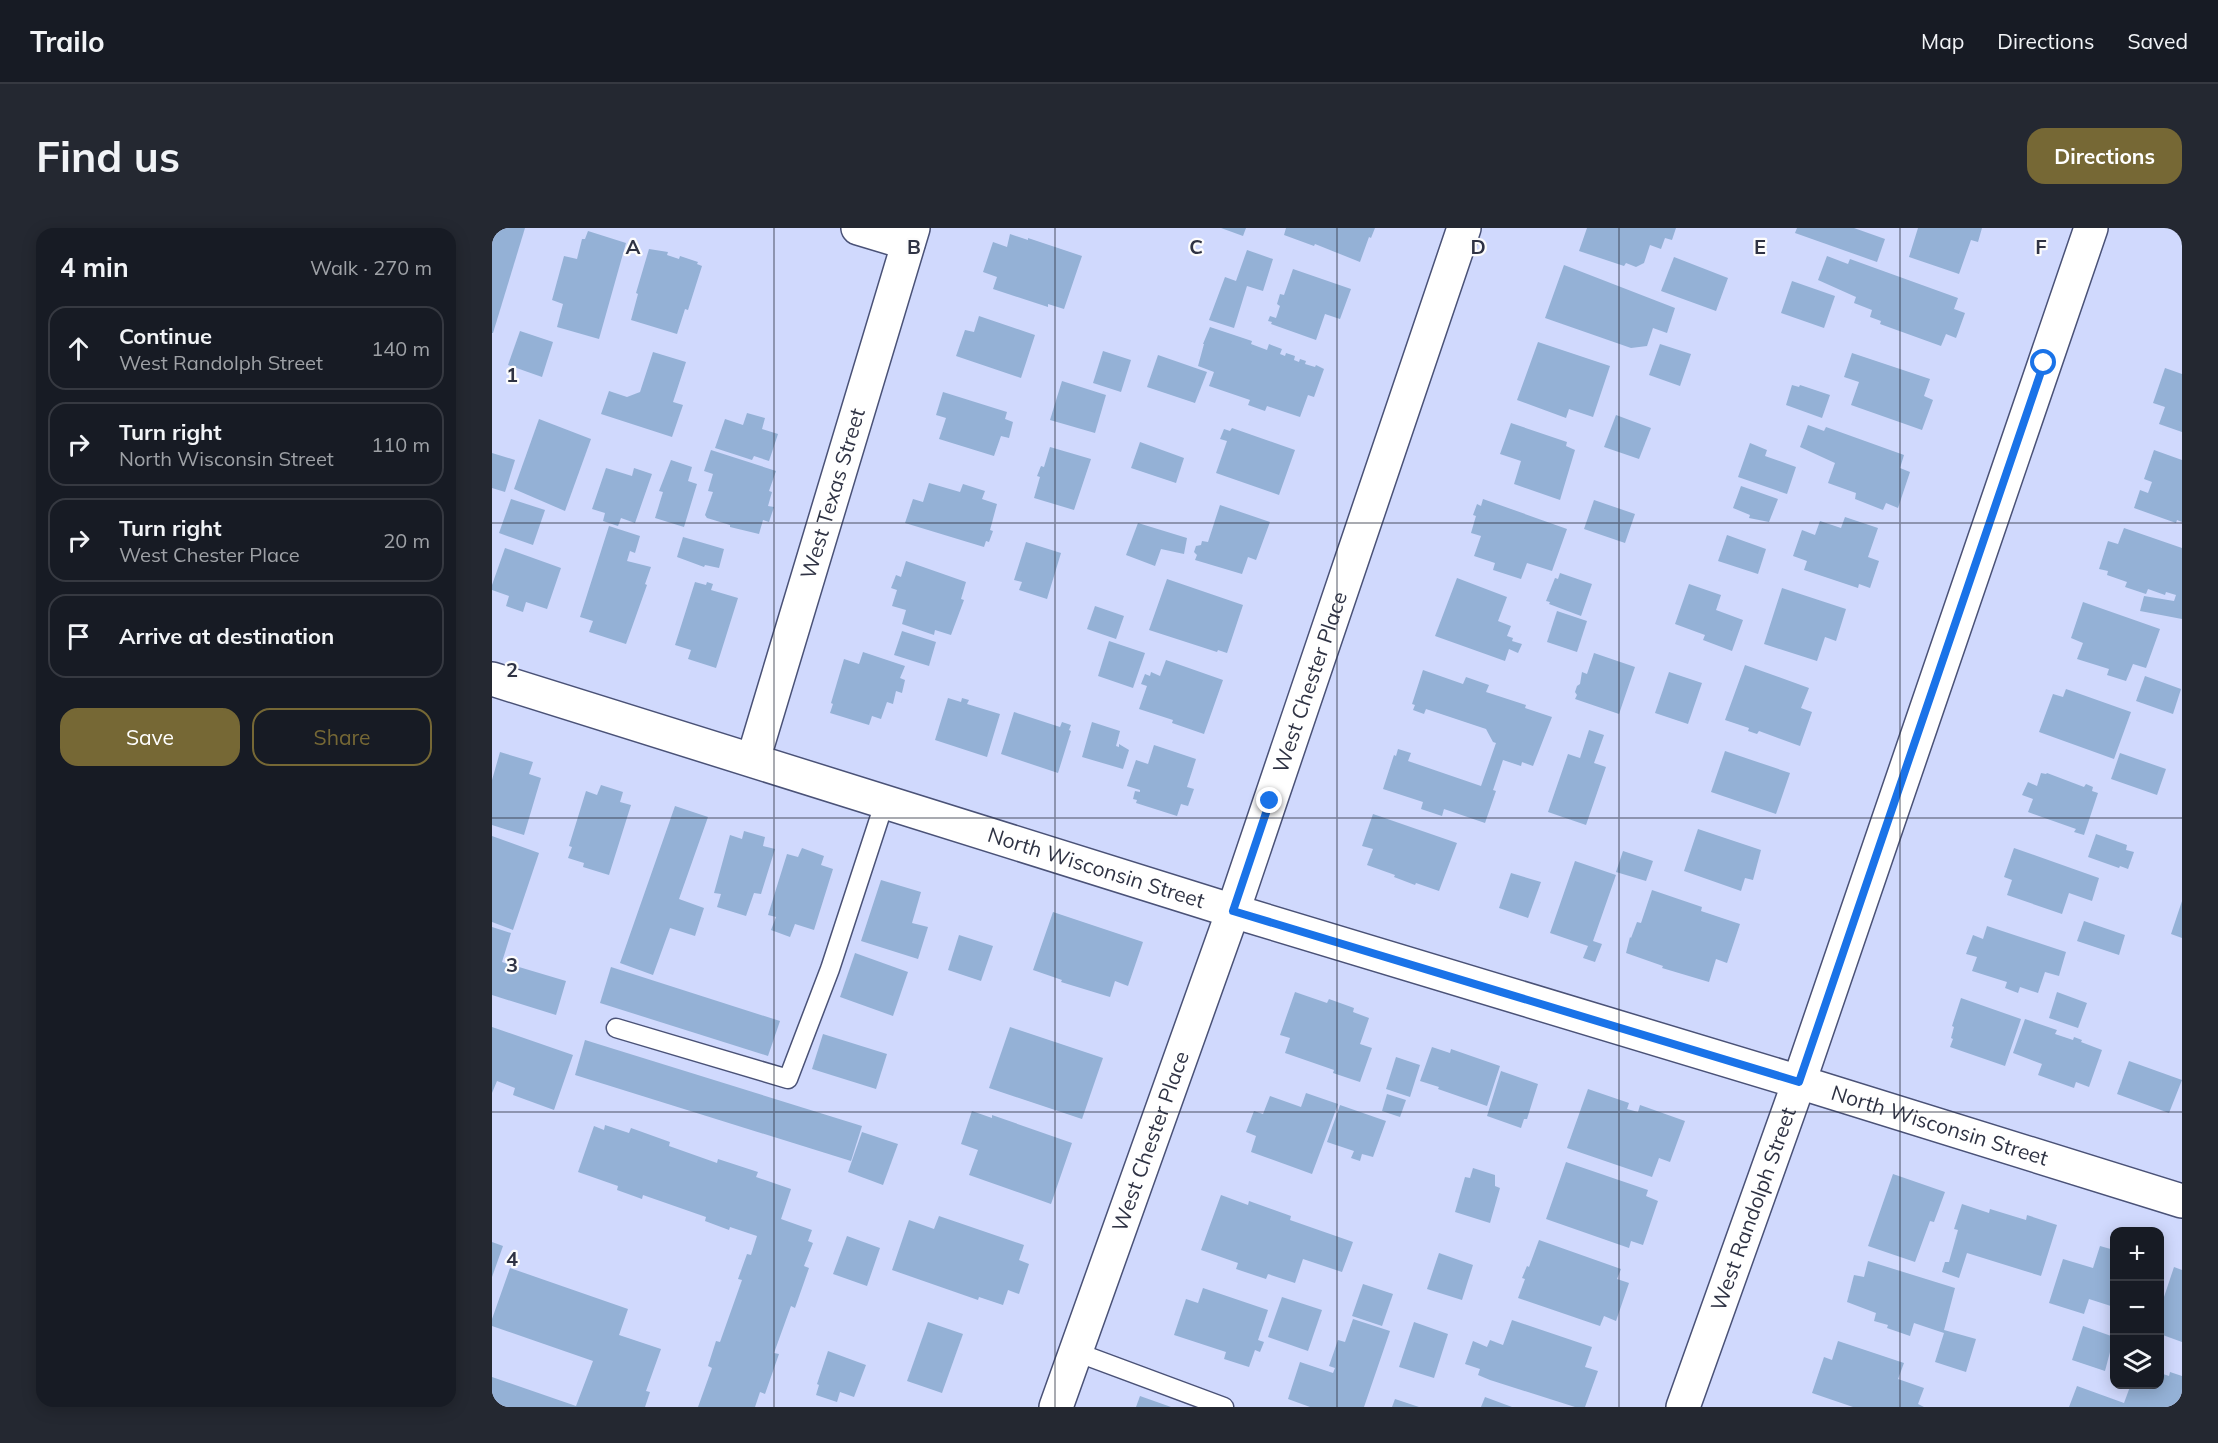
<!DOCTYPE html>
<html lang="en">
<head>
<meta charset="utf-8">
<style>
  :root { --surface:#171b24; --page:#242831; --text:#f1f3f6; --muted:#9ea1a6; --line:#363941; --accent:#766835 }
  body { margin:0; font-family:Mulish,sans-serif; background:var(--page); color:var(--text) }
  .controls { position:absolute; right:18px; bottom:18px; display:grid; overflow:hidden; border-radius:12px; box-shadow:0 3px 15px #0003 }
  .controls button { width:54px; height:54px; display:grid; place-items:center; padding:0; border:0; border-bottom:2px solid var(--line); background:var(--surface); color:var(--text); font:30px sans-serif }
  .stop { position:absolute; width:18px; height:18px; margin:-14px; border:4px solid #1a73e8; border-radius:50%; background:#fff }
  .stop.end { background:#1a73e8; border-color:#fff; box-shadow:0 2px 6px #0008 }
  .list { margin:0; padding:0; list-style:none }
  h2 { display:flex; justify-content:space-between; align-items:center; height:78px; margin:0; padding:0 24px; font-size:26px }
  h2 small { font-size:20px; font-weight:400; color:var(--muted) }
  .list li { display:grid; grid-template-columns:39px 1fr auto; gap:18px; align-items:center; box-sizing:border-box; height:84px; margin:0 12px 12px; padding:0 12px; border:2px solid var(--line); border-radius:18px }
  .list b { display:block; font-size:22px; white-space:nowrap }
  .list p { margin:0; font-size:20px; white-space:nowrap; color:var(--muted) }
  .list em { font-size:20px; font-style:normal; color:var(--muted) }
  .actions { display:flex; gap:12px; padding:18px 24px }
  .actions a { flex:1; padding:14px 0; border:2px solid var(--accent); border-radius:18px; text-align:center; font-size:21px; color:var(--accent) }
  .actions .main { background:var(--accent); color:#fff }
  .icon { flex:none; width:33px; height:33px; fill:none; stroke:currentColor; stroke-width:2; stroke-linecap:round; stroke-linejoin:round }
  .map { position:relative; flex:none; width:1690px; height:1179px; overflow:hidden; border-radius:18px }
  header { display:flex; align-items:center; gap:36px; box-sizing:border-box; height:84px; padding:0 30px; background:var(--surface); border-bottom:2px solid var(--line) }
  header strong { font-size:28px }
  nav { display:flex; gap:33px; margin-inline-start:auto; font-size:21px }
  .intro { display:flex; align-items:center; justify-content:space-between; box-sizing:border-box; height:144px; padding:0 36px }
  h1 { margin:0; font-size:42px }
  .button { padding:15px 27px; border-radius:18px; background:var(--accent); color:#fff; font-size:21px; font-weight:700 }
  main { display:flex; gap:36px; padding:0 36px }
  aside { flex:1; background:var(--surface); border-radius:18px; box-shadow:0 3px 15px #0003 }
  .map>svg:first-child { display:block }
  .building { fill:#94b1d6 }
  .lines { fill:none; stroke-linecap:round; stroke-linejoin:round }
  .service-casing { stroke:#4a5277; stroke-width:21 }
  .minor-casing { stroke:#4a5277; stroke-width:36 }
  .service { stroke:#fff; stroke-width:18 }
  .minor { stroke:#fff; stroke-width:33 }
  .route { stroke:#1a73e8; stroke-width:8 }
  .grid { fill:none; stroke:#2f3344; stroke-width:1.5; stroke-opacity:0.55 }
  .labels { text-anchor:middle; stroke-width:4.5; stroke-linejoin:round; paint-order:stroke }
  .street-label { font-size:21px; fill:#2f3344; stroke:#fcfcfc }
  .grid-label { font-size:20px; text-anchor:middle; font-weight:bold; fill:#2f3344; stroke:#fcfcfc; stroke-width:4.5; stroke-linejoin:round; paint-order:stroke }
</style>
</head>
<body>
<header>
<strong>Trailo</strong>
<nav><a>Map</a><a>Directions</a><a>Saved</a></nav>
</header>
<div class="intro"><h1>Find us</h1><a class="button">Directions</a></div>
<main>
<aside>
<h2>4 min<small>Walk · 270 m</small></h2>
<ul class="list">
<li><svg class="icon" aria-label="ahead" viewBox="0 0 24 24"><path d="M12 20V5M6 11l6-6 6 6"/></svg><div><b>Continue</b><p>West Randolph Street</p></div><em>140 m</em></li>
<li><svg class="icon" aria-label="right" viewBox="0 0 24 24"><path d="M7 20v-9h11M14 6l5 5-5 5"/></svg><div><b>Turn right</b><p>North Wisconsin Street</p></div><em>110 m</em></li>
<li><svg class="icon" aria-label="right" viewBox="0 0 24 24"><path d="M7 20v-9h11M14 6l5 5-5 5"/></svg><div><b>Turn right</b><p>West Chester Place</p></div><em>20 m</em></li>
<li><svg class="icon" aria-label="arrive" viewBox="0 0 24 24"><path d="M6 21V4h12l-3 4 3 4H6"/></svg><div><b>Arrive at destination</b></div></li>
</ul>
<div class="actions"><a class="main">Save</a><a>Share</a></div>
</aside>
<div class="map">
<svg width="1690" height="1179" viewBox="0 0 1690 1179">
  <rect width="100%" height="100%" fill="#d0d9fd"/>
  <g class="building">
    <polygon points="0,0 33,0 1,105 0,105"/>
    <polygon points="729,0 754,0 751,8"/>
    <polygon points="794,0 883,0 879,10 877,9 868,34 823,16 822,18 792,7"/>
    <polygon points="1095,0 1184,0 1180,12 1173,10 1169,21 1158,17 1152,35 1144,39 1134,35 1132,38 1087,23"/>
    <polygon points="1305,0 1362,0 1393,11 1385,34 1303,5"/>
    <polygon points="1426,0 1490,0 1486,14 1479,12 1467,46 1417,29"/>
    <polygon points="96,3 134,15 107,111 65,99 71,76 60,72 72,28 85,31 90,11 93,11"/>
    <polygon points="518,6 536,12 536,10 590,28 572,81 556,76 556,79 501,61 505,49 491,44 501,14 515,19"/>
    <polygon points="157,21 176,24 175,27 187,31 188,28 206,34 205,36 210,38 196,82 193,81 185,106 139,92 146,66 144,65"/>
    <polygon points="755,22 781,31 771,63 755,58 742,100 717,92 733,49 744,53"/>
    <polygon points="1335,28 1356,36 1358,31 1466,70 1462,81 1473,85 1464,110 1454,106 1449,118 1388,96 1389,93 1378,89 1380,82 1362,75 1364,69 1326,52"/>
    <polygon points="1182,29 1236,50 1224,83 1169,63"/>
    <polygon points="1072,37 1183,80 1175,105 1161,100 1155,118 1139,120 1053,90"/>
    <polygon points="801,41 859,61 848,91 833,86 824,112 779,96 780,94 776,93 778,88 784,90 788,78 785,76 788,66 792,67"/>
    <polygon points="1300,53 1343,68 1332,100 1289,85"/>
    <polygon points="487,88 543,107 529,150 464,128 473,102 482,104"/>
    <polygon points="718,99 760,113 759,116 775,122 777,116 790,121 788,126 793,128 794,125 803,128 802,132 807,134 808,131 814,133 813,136 823,139 824,137 832,141 822,169 816,167 808,189 775,178 773,183 756,177 758,172 717,158 722,144 706,138 712,116 711,116"/>
    <polygon points="28,103 61,114 50,149 16,137"/>
    <polygon points="1046,114 1118,138 1101,189 1077,181 1074,190 1025,172"/>
    <polygon points="1168,116 1199,126 1188,158 1157,147"/>
    <polygon points="611,123 639,132 629,164 601,155"/>
    <polygon points="161,124 194,134 181,174 191,177 180,209 109,186 117,163 135,169 148,164"/>
    <polygon points="1360,125 1438,151 1432,168 1441,172 1430,202 1359,177 1367,154 1352,149"/>
    <polygon points="666,127 715,144 703,175 655,159"/>
    <polygon points="1673,140 1690,146 1690,204 1667,196 1673,179 1661,175"/>
    <polygon points="570,153 614,167 603,205 558,192"/>
    <polygon points="1300,157 1307,159 1308,157 1338,167 1330,190 1294,177"/>
    <polygon points="451,164 515,184 513,191 521,194 517,210 509,208 502,228 447,211 454,190 444,187"/>
    <polygon points="255,185 273,190 270,201 286,206 277,233 262,228 260,232 223,220 233,191 251,197"/>
    <polygon points="1124,187 1159,200 1147,231 1112,219"/>
    <polygon points="47,191 99,211 73,283 22,261"/>
    <polygon points="1019,195 1075,214 1074,218 1083,222 1068,272 1022,256 1029,233 1008,226"/>
    <polygon points="1316,197 1332,203 1334,199 1412,227 1408,240 1418,244 1406,280 1394,275 1391,282 1363,271 1364,265 1336,255 1343,235 1308,219"/>
    <polygon points="740,200 803,222 787,267 724,245 735,213 728,211 732,201 738,203"/>
    <polygon points="648,214 692,230 684,255 639,240"/>
    <polygon points="1258,215 1275,222 1273,228 1304,239 1295,266 1246,249"/>
    <polygon points="558,219 599,231 582,282 542,270 548,249 545,248 549,238 552,239"/>
    <polygon points="219,222 284,243 277,263 280,264 276,278 282,279 277,294 271,292 267,306 238,299 238,297 215,290 213,287 221,264 216,263 221,246 212,243"/>
    <polygon points="1662,222 1690,232 1690,294 1685,292 1684,295 1642,280 1648,262 1656,265 1660,254 1652,251"/>
    <polygon points="0,225 23,232 13,264 0,260"/>
    <polygon points="179,232 200,239 196,253 205,256 192,299 163,290 171,264 167,263"/>
    <polygon points="114,240 140,248 142,240 160,246 143,295 129,290 126,298 111,293 113,285 100,281"/>
    <polygon points="437,255 468,264 471,256 493,263 490,271 505,276 498,302 501,303 497,314 494,313 492,319 413,295 421,271 431,274"/>
    <polygon points="1249,258 1286,271 1277,294 1257,290 1258,287 1241,280"/>
    <polygon points="19,271 53,282 41,317 7,305"/>
    <polygon points="991,271 1075,301 1060,343 1035,335 1029,351 1001,342 1003,335 982,328 989,308 979,305 984,288 981,287 985,276 989,278"/>
    <polygon points="1102,272 1143,286 1133,315 1092,301"/>
    <polygon points="728,277 778,294 764,332 756,329 750,346 703,332 705,327 702,324 704,318 709,317 710,313 716,314"/>
    <polygon points="1353,289 1386,300 1376,329 1387,333 1378,360 1367,356 1366,360 1312,342 1315,333 1301,328 1310,302 1323,307 1328,293 1349,300"/>
    <polygon points="646,295 695,310 692,326 669,321 663,338 634,327"/>
    <polygon points="117,298 148,308 143,325 138,323 135,333 159,339 153,356 155,357 134,416 97,404 101,393 88,389"/>
    <polygon points="1632,300 1690,320 1690,391 1648,383 1652,368 1682,373 1684,367 1674,364 1673,367 1656,361 1654,366 1633,359 1635,354 1615,347 1616,343 1607,341 1616,313 1626,316"/>
    <polygon points="1235,307 1274,321 1266,346 1226,333"/>
    <polygon points="191,309 232,321 227,340 213,337 212,339 185,329"/>
    <polygon points="534,314 569,325 555,371 527,362 530,354 522,352"/>
    <polygon points="13,320 69,340 55,381 34,374 31,384 14,378 17,368 0,362 0,357"/>
    <polygon points="414,333 474,354 469,371 472,372 459,407 443,402 442,407 410,396 414,382 400,378 405,362 399,360 404,347 409,349"/>
    <polygon points="1068,345 1100,356 1089,388 1057,376 1058,374 1054,373 1063,350 1066,351"/>
    <polygon points="965,350 1015,369 1006,393 1019,398 1015,408 1021,410 1020,413 1030,416 1026,425 1017,421 1013,433 943,408"/>
    <polygon points="675,351 751,377 735,425 726,422 725,424 657,402"/>
    <polygon points="203,354 214,357 215,354 221,356 219,362 246,370 224,440 196,431 199,422 183,417"/>
    <polygon points="1197,356 1229,367 1224,382 1251,392 1240,423 1211,412 1213,407 1183,396"/>
    <polygon points="1290,360 1354,381 1344,413 1333,409 1325,433 1272,416"/>
    <polygon points="1591,374 1668,401 1654,440 1641,436 1634,453 1615,447 1617,441 1585,431 1591,415 1579,410"/>
    <polygon points="603,378 632,388 624,411 595,401"/>
    <polygon points="1065,383 1095,393 1085,424 1055,414"/>
    <polygon points="410,403 444,414 437,438 402,427"/>
    <polygon points="617,413 653,425 641,460 606,448"/>
    <polygon points="371,424 413,438 408,450 413,452 410,465 404,463 401,476 395,474 389,491 380,488 377,497 338,485 341,476 339,475 352,431 367,436"/>
    <polygon points="1102,425 1143,439 1127,486 1083,471 1085,467 1083,464 1085,458 1088,456 1090,444 1095,446"/>
    <polygon points="674,432 731,452 712,506 680,495 681,492 647,481 655,458 649,456 653,446 658,448 659,444 668,448"/>
    <polygon points="1253,437 1317,460 1309,480 1320,484 1308,518 1267,503 1265,506 1256,503 1257,500 1233,492"/>
    <polygon points="931,442 971,456 974,449 997,457 994,464 1034,477 1033,480 1060,489 1041,538 1030,534 1029,538 1011,532 1001,562 1004,563 993,595 952,581 950,588 929,581 931,574 891,561 902,527 904,528 906,521 919,525 916,533 989,558 1004,515 1001,514 994,501 934,481 932,486 921,482 923,477 920,476"/>
    <polygon points="1177,444 1210,455 1196,496 1163,485"/>
    <polygon points="1653,448 1689,461 1681,486 1644,473"/>
    <polygon points="1574,461 1639,484 1622,531 1547,504 1561,466 1571,469"/>
    <polygon points="456,470 469,474 470,470 477,472 475,476 508,486 495,529 443,512"/>
    <polygon points="522,484 568,499 570,494 579,497 577,502 579,503 566,545 509,526"/>
    <polygon points="600,494 628,503 624,518 627,519 627,516 637,522 631,541 590,529"/>
    <polygon points="1097,502 1112,507 1102,535 1114,539 1094,597 1056,584 1076,526 1088,530"/>
    <polygon points="662,517 704,531 695,559 702,561 696,578 689,576 685,588 644,575 645,572 641,571 643,563 648,564 648,562 635,558 644,532 656,536"/>
    <polygon points="1233,523 1298,545 1284,586 1219,564"/>
    <polygon points="8,524 41,534 37,546 49,550 32,607 0,597 0,552"/>
    <polygon points="1628,525 1674,541 1665,567 1619,551"/>
    <polygon points="1549,545 1554,546 1555,545 1592,559 1594,556 1601,559 1600,563 1606,565 1592,607 1582,604 1584,601 1536,584 1541,571 1530,567 1536,554 1545,558"/>
    <polygon points="109,557 131,564 128,574 139,577 117,647 91,639 92,635 76,630 80,619 77,618 94,563 105,567"/>
    <polygon points="183,578 216,589 187,671 212,680 203,708 178,700 161,747 128,735"/>
    <polygon points="881,586 965,615 947,663 924,655 923,657 902,649 903,647 875,637 881,621 870,618"/>
    <polygon points="1206,601 1269,622 1261,652 1253,650 1249,663 1192,643"/>
    <polygon points="252,603 273,609 271,618 283,621 269,666 262,665 254,688 225,679 229,666 222,665 238,607 250,611"/>
    <polygon points="1604,606 1635,617 1634,622 1642,624 1636,641 1628,638 1627,640 1596,629"/>
    <polygon points="0,608 47,625 21,702 0,694"/>
    <polygon points="310,620 332,628 329,637 341,641 322,702 303,696 298,709 279,702 284,689 276,687 295,626 306,629"/>
    <polygon points="1522,620 1607,650 1600,673 1577,665 1570,686 1515,667 1520,652 1512,649"/>
    <polygon points="1131,623 1161,633 1154,653 1124,644"/>
    <polygon points="1083,633 1124,647 1101,713 1110,716 1103,734 1091,730 1096,718 1058,705"/>
    <polygon points="1019,645 1049,654 1036,690 1007,680"/>
    <polygon points="389,652 429,664 420,695 436,699 426,731 369,713"/>
    <polygon points="1160,662 1210,679 1209,683 1248,696 1235,735 1224,731 1217,754 1170,740 1171,738 1134,725 1138,709 1139,710 1145,694 1149,695"/>
    <polygon points="1690,673 1690,710 1679,706"/>
    <polygon points="561,684 651,714 636,758 623,753 618,769 569,754 570,752 541,742"/>
    <polygon points="1592,693 1633,707 1627,727 1585,713"/>
    <polygon points="1495,698 1574,724 1567,748 1553,744 1546,765 1528,759 1526,765 1513,760 1515,754 1480,743 1485,729 1474,726 1481,707 1491,711"/>
    <polygon points="0,699 19,705 10,734 74,753 64,787 0,767"/>
    <polygon points="467,707 501,718 489,753 456,742"/>
    <polygon points="363,725 416,744 401,788 348,769"/>
    <polygon points="119,739 288,793 276,828 108,775"/>
    <polygon points="803,764 835,775 837,771 862,780 861,784 877,790 868,816 880,820 868,854 841,845 842,842 793,825 798,810 788,807"/>
    <polygon points="1565,764 1595,775 1586,800 1557,790"/>
    <polygon points="1469,770 1529,791 1513,838 1458,819 1461,811 1459,810 1462,799 1460,798"/>
    <polygon points="1533,791 1565,802 1563,806 1581,812 1582,809 1590,812 1589,814 1610,822 1597,859 1584,854 1582,860 1546,847 1550,836 1521,825"/>
    <polygon points="0,799 81,827 62,882 21,867 23,860 5,853 0,865"/>
    <polygon points="518,799 611,830 590,891 497,860"/>
    <polygon points="331,806 395,826 384,861 320,841"/>
    <polygon points="93,812 370,898 359,933 83,847"/>
    <polygon points="940,819 958,825 959,821 1008,838 995,878 946,861 947,859 928,853"/>
    <polygon points="904,829 928,837 918,869 894,861"/>
    <polygon points="1637,833 1690,852 1677,885 1625,866"/>
    <polygon points="1009,843 1046,856 1035,891 1032,891 1029,900 995,888"/>
    <polygon points="1096,861 1137,875 1135,881 1146,884 1148,877 1193,893 1178,934 1167,930 1160,949 1075,920"/>
    <polygon points="814,865 846,876 820,946 759,924 764,908 754,904 762,883 771,886 778,868 809,879"/>
    <polygon points="895,866 914,872 908,889 890,883"/>
    <polygon points="848,877 894,893 881,929 870,926 868,933 859,930 862,923 835,914"/>
    <polygon points="480,883 500,890 500,887 580,915 559,976 477,947 486,922 469,916"/>
    <polygon points="113,897 137,905 139,900 178,914 177,918 225,935 226,931 266,944 264,949 299,961 289,991 320,1002 316,1013 321,1015 312,1038 317,1040 303,1080 299,1078 282,1125 287,1126 273,1166 268,1164 263,1179 206,1179 220,1140 216,1138 224,1113 228,1114 250,1052 246,1051 255,1026 259,1027 265,1008 238,999 237,1002 213,993 214,989 151,967 150,971 125,962 126,958 86,944 102,898 112,902"/>
    <polygon points="370,904 406,916 391,957 356,944"/>
    <polygon points="1074,934 1156,962 1154,968 1166,973 1151,1017 1139,1013 1137,1020 1054,991"/>
    <polygon points="981,940 1003,947 1003,958 1008,960 998,995 963,984 973,949 978,950"/>
    <polygon points="1401,946 1453,964 1442,994 1438,993 1423,1034 1376,1018"/>
    <polygon points="729,967 756,977 757,973 799,988 798,992 861,1014 850,1044 811,1031 803,1055 776,1046 774,1051 744,1041 746,1035 709,1022"/>
    <polygon points="1470,976 1497,985 1498,981 1534,992 1535,987 1565,997 1549,1048 1475,1025 1467,1050 1450,1044 1453,1034 1457,1034 1466,1002 1462,1001"/>
    <polygon points="447,988 532,1017 527,1032 537,1036 527,1066 516,1062 511,1077 487,1069 486,1072 400,1042 417,992 442,1001"/>
    <polygon points="355,1008 388,1020 375,1058 341,1046"/>
    <polygon points="1047,1012 1129,1041 1125,1051 1137,1055 1124,1093 1112,1088 1108,1098 1026,1070 1033,1051 1030,1050 1035,1038 1037,1039"/>
    <polygon points="0,1014 11,1018 0,1049"/>
    <polygon points="1608,1018 1622,1022 1622,1079 1597,1071 1592,1086 1557,1075 1571,1031 1601,1040"/>
    <polygon points="947,1025 981,1037 970,1072 935,1061"/>
    <polygon points="1376,1033 1463,1060 1452,1102 1484,1111 1474,1144 1443,1134 1452,1105 1422,1095 1418,1108 1395,1100 1396,1097 1382,1093 1384,1085 1355,1074 1362,1047 1372,1049"/>
    <polygon points="1682,1039 1690,1042 1690,1114 1668,1106 1668,1081"/>
    <polygon points="18,1040 136,1081 127,1107 169,1121 154,1163 158,1164 153,1179 0,1179 0,1149 84,1178 101,1133 0,1098 0,1091"/>
    <polygon points="871,1056 901,1066 890,1098 860,1088"/>
    <polygon points="711,1060 776,1082 766,1112 772,1114 768,1124 763,1122 757,1139 732,1131 734,1124 682,1107 694,1071 706,1075"/>
    <polygon points="790,1069 830,1082 816,1123 776,1109"/>
    <polygon points="861,1091 898,1103 872,1179 818,1179 796,1171 808,1134 841,1145 843,1140 837,1138 846,1112 853,1114"/>
    <polygon points="1020,1092 1100,1119 1093,1139 1106,1143 1093,1179 1083,1179 998,1152 986,1147 988,1141 973,1136 981,1113 995,1119 998,1112 1011,1117"/>
    <polygon points="436,1094 471,1106 450,1165 415,1153"/>
    <polygon points="922,1094 956,1106 942,1150 907,1139"/>
    <polygon points="1591,1098 1622,1109 1613,1143 1580,1132"/>
    <polygon points="1346,1113 1412,1135 1406,1151 1432,1160 1426,1176 1432,1179 1361,1179 1320,1165 1332,1129 1340,1132"/>
    <polygon points="336,1123 374,1137 362,1169 348,1164 345,1174 324,1167 327,1157 325,1156"/>
    <polygon points="1678,1144 1690,1148 1690,1179 1577,1179 1585,1158 1632,1175 1639,1156 1668,1156 1668,1145 1677,1148"/>
    <polygon points="648,1168 679,1179 644,1179"/>
    <polygon points="993,1169 1020,1179 989,1179"/>
    <polygon points="903,1171 927,1179 900,1179"/>
  </g>
  <g class="lines">
    <defs>
      <g id="service">
        <polyline points="124,800 296,851 338,741 393,573"/>
        <polyline points="584,1124 732,1179"/>
      </g>
      <g id="minor">
        <polyline points="366,0 416,15"/>
        <path id="s1" d="M0 451 741 683 1307 854 1690 973"/>
        <path id="s2" d="M261 532 421 0"/>
        <path id="s3" d="M564 1179 741 683 972 0"/>
        <path id="s4" d="M1191 1179 1307 854 1599 0"/>
      </g>
    </defs>
    <use href="#service" class="service-casing"/>
    <use href="#minor" class="minor-casing"/>
    <use href="#service" class="service"/>
    <use href="#minor" class="minor"/>
  </g>
  <g class="lines">
    <polyline class="route" points="778,573 741,683 1307,854 1552,135"/>
  </g>
  <path class="grid" d="M282 0V1179M563 0V1179M845 0V1179M1127 0V1179M1408 0V1179M0 295H1690M0 590H1690M0 884H1690"/>
  <g class="labels">
    <g class="street-label">
      <text dy="7" stroke="none"><textPath href="#s2" startOffset="278">West Texas Street</textPath></text>
      <text dy="7" stroke="none"><textPath href="#s3" startOffset="768">West Chester Place</textPath></text>
      <text dy="7" stroke="none"><textPath href="#s1" startOffset="633">North Wisconsin Street</textPath></text>
      <text dy="7" stroke="none"><textPath href="#s1" startOffset="1515">North Wisconsin Street</textPath></text>
      <text dy="7" stroke="none"><textPath href="#s3" startOffset="282">West Chester Place</textPath></text>
      <text dy="7" stroke="none"><textPath href="#s4" startOffset="210">West Randolph Street</textPath></text>
    </g>
  </g>
  <g class="grid-label">
    <text x="141" y="26">A</text>
    <text x="422" y="26">B</text>
    <text x="704" y="26">C</text>
    <text x="986" y="26">D</text>
    <text x="1268" y="26">E</text>
    <text x="1549" y="26">F</text>
    <text x="20" y="154">1</text>
    <text x="20" y="449">2</text>
    <text x="20" y="744">3</text>
    <text x="20" y="1038">4</text>
  </g>
</svg>
<div class="controls">
<button>+</button>
<button>−</button>
<button><svg class="icon" aria-label="layers" viewBox="0 0 24 24"><path d="M12 4l9 5-9 5-9-5zM3 14l9 5 9-5"/></svg></button>
</div>
<div class="stop" style="left:1552px;top:135px"></div>
<div class="stop end" style="left:778px;top:573px"></div>
</div>
</main>
</body>
</html>
